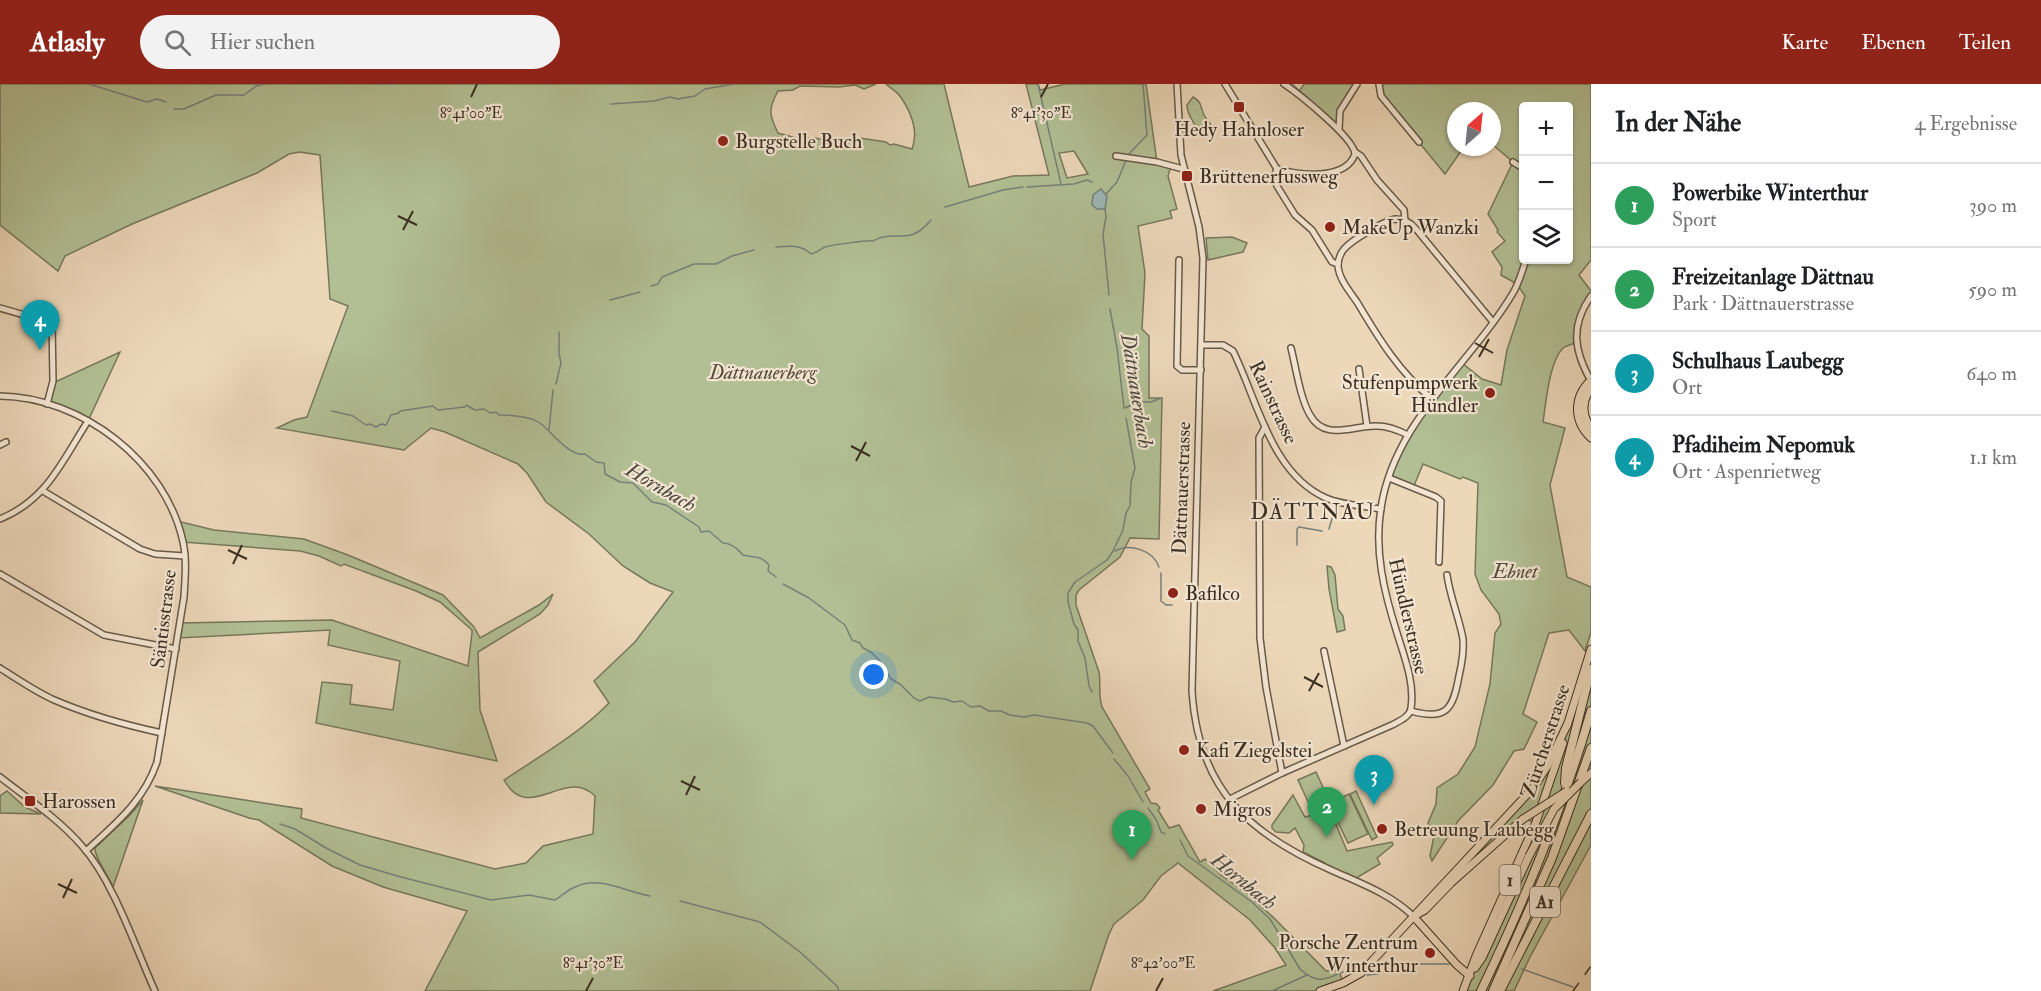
<!DOCTYPE html>
<html lang="de">
<head>
<meta charset="utf-8">
<style>
  :root { --surface:#fff; --page:#f2f2f2; --text:#202124; --muted:#757577; --line:#e0e0e0; --accent:#8f2418 }
  body { margin:0; font-family:"IM FELL Double Pica",serif; background:var(--page); color:var(--text) }
  .controls { position:absolute; right:18px; top:18px; display:grid; overflow:hidden; border-radius:6px; box-shadow:0 2px 4px #0004 }
  .controls button { width:54px; height:54px; display:grid; place-items:center; padding:0; border:0; border-bottom:2px solid var(--line); background:var(--surface); color:var(--text); font:30px sans-serif }
  .compass { position:absolute; left:1447px; top:18px; width:54px; height:54px; border-radius:50%; background:var(--surface); box-shadow:0 2px 4px #0004; rotate:27deg }
  .you { position:absolute; left:874px; top:591px; width:21px; height:21px; margin:-15px; border:4px solid #fff; border-radius:50%; background:#1a73e8; box-shadow:0 0 0 9px #1a73e833 }
  .badge { display:grid; place-items:center; width:39px; height:39px; border-radius:50%; background:var(--accent); color:#fff; font-size:20px; font-weight:700 }
  .pin { position:absolute; translate:-50% -50px; filter:drop-shadow(0 2px 3px #0008) }
  .pin::after { content:''; position:absolute; top:32px; width:21px; height:18px; background:inherit; clip-path:polygon(0 0,100% 0,50% 100%) }
  .list { margin:0; padding:0; list-style:none }
  h2 { display:flex; justify-content:space-between; align-items:center; height:78px; margin:0; padding:0 24px; font-size:26px }
  h2 small { font-size:20px; font-weight:400; color:var(--muted) }
  .list li { display:grid; grid-template-columns:39px 1fr auto; gap:18px; align-items:center; box-sizing:border-box; height:84px; padding:0 24px; border-top:2px solid var(--line) }
  .list b { display:block; font-size:22px; white-space:nowrap }
  .list p { margin:0; font-size:20px; white-space:nowrap; color:var(--muted) }
  .list em { font-size:20px; font-style:normal; color:var(--muted) }
  .icon { flex:none; width:33px; height:33px; fill:none; stroke:currentColor; stroke-width:2; stroke-linecap:round; stroke-linejoin:round }
  .map { position:relative; flex:none; width:1591px; height:907px; overflow:hidden }
  header { display:flex; align-items:center; gap:36px; box-sizing:border-box; height:84px; padding:0 30px; background:var(--accent); color:#fff }
  header strong { font-size:28px }
  nav { display:flex; gap:33px; margin-inline-start:auto; font-size:21px }
  .search { width:420px; height:54px; background:var(--page); display:flex; align-items:center; gap:15px; box-sizing:border-box; padding:0 21px; border-radius:33px; color:var(--muted); font-size:22px }
  main { display:flex }
  aside { flex:1; background:var(--surface) }
  .map>svg:first-child { display:block }
  .green { fill:#b2bf94; stroke:#76785b; stroke-width:1.5; fill-rule:evenodd }
  .water { fill:#9cb7b8; stroke:#75817c; stroke-width:1.5 }
  .lines { fill:none; stroke-linecap:round; stroke-linejoin:round }
  .stream { stroke:#75817c; stroke-width:1.5 }
  .minor-casing { stroke:#675a48; stroke-width:8 }
  .major-casing { stroke:#3b3022; stroke-width:9 }
  .highway-casing { stroke:#3b3022; stroke-width:10 }
  .minor { stroke:#f3e5d2; stroke-width:5 }
  .major { stroke:#ecd7b9; stroke-width:7 }
  .highway { stroke:#ecd7b9; stroke-width:8 }
  .rail { stroke:#3b3022; stroke-width:1.5; stroke-dasharray:10 10; stroke-linecap:butt }
  .major-bridge-casing { stroke:#3b3022; stroke-width:9; stroke-linecap:butt }
  .major-bridge { stroke:#ecd7b9; stroke-width:7 }
  .ticks { fill:none; stroke:#3b3022; stroke-width:2 }
  .poi-dot { fill:#8f2418; stroke:#f3e5d2; stroke-width:2 }
  .labels { text-anchor:middle; stroke-width:4.5; stroke-linejoin:round; paint-order:stroke }
  .shield { fill:#f3e5d2; stroke:#726657; stroke-width:1.5 }
  .shield-label { font-size:18px; font-weight:bold; fill:#3b3022 }
  .poi-label { font-size:20px; fill:#3b3022; stroke:#f3e5d2; text-anchor:start }
  .park-label { font-size:20px; font-style:italic; fill:#534d39; stroke:#f3e5d2 }
  .street-label { font-size:20px; fill:#3b3022; stroke:#f3e5d2 }
  .water-label { font-size:21px; font-style:italic; fill:#4e4b40; stroke:#f3e5d2 }
  .quarter-label { font-size:22px; letter-spacing:1.5px; fill:#3b3022; stroke:#f3e5d2 }
  .ticks-label { font-size:15px; text-anchor:middle; fill:#3b3022; stroke:#f3e5d2; stroke-width:4.5; stroke-linejoin:round; paint-order:stroke }
</style>
</head>
<body>
<header>
<strong>Atlasly</strong>
<div class="search"><svg class="icon" aria-label="search" viewBox="0 0 24 24"><circle cx="10" cy="10" r="6"/><path d="M15 15l6 6"/></svg>Hier suchen</div>
<nav><a>Karte</a><a>Ebenen</a><a>Teilen</a></nav>
</header>
<main>
<div class="map">
<svg width="1591" height="907" viewBox="0 0 1591 907">
  <rect width="100%" height="100%" fill="#ecd7b9"/>
  <filter id="stains"><feTurbulence type="fractalNoise" baseFrequency=".00333" numOctaves="4"/><feColorMatrix values="0 0 0 0 .2 0 0 0 0 .09 0 0 0 0 .02 0 0 0 .5 -.17"/></filter>
  <radialGradient id="worn" r=".72"><stop offset=".6" stop-color="#630" stop-opacity="0"/><stop offset="1" stop-color="#630" stop-opacity=".3"/></radialGradient>
  <g class="green">
    <path d="M0 0H876L864 5 855 1 839 3 800 2 793 6 778 7C768 25 769 31 778 49L796 54H815L842 60 860 54 886 58 890 61 894 60 912 65C919 47 911 28 900 12 896 7 890 4 886 0H944L969 103 1013 92 1049 91 1026 0H1038L1040 6 1065 0H1146L1157 78 1171 82 1168 92 1177 125 1170 127 1172 134 1138 142 1145 189 1142 245 1149 252V314H1162L1159 455 1130 454 1120 473 1079 506 1076 511V521L1099 588C1101 601 1098 611 1102 623L1150 705 1145 708 1151 719 1157 720 1160 724 1158 726 1169 744 1179 741 1200 778 1205 775 1221 791 1248 810 1275 835 1326 887 1339 886 1343 899 1320 907H1213L1286 881 1275 864 1250 836 1178 779 1161 792 1143 816 1114 840 1109 850 1090 907H425L467 827 383 803 332 782 259 736 249 734 155 702 302 725 301 734 495 785 526 779 543 762 593 750 595 712C565 682 529 741 504 696 540 672 579 650 609 619L594 597 635 558 673 508 650 499 623 482 589 450 546 418 527 389 518 380 445 348 431 344 404 366 277 344 294 336 307 333 348 222 330 215 320 71 299 68 289 70 257 89 132 140 65 172 58 187 0 141ZM1074 67 1088 90 1067 94 1059 69Z"/>
    <polygon points="1304,0 1357,0 1340,27 1339,45 1298,9"/>
    <path d="M1379 0H1591V176L1579 191 1591 207V212L1580 233 1577 259C1572 260 1567 261 1563 264 1549 278 1546 319 1543 338L1565 344 1550 401 1567 493 1591 503V548L1585 567 1569 546 1549 549 1523 630 1537 638 1524 665 1514 667 1493 701 1458 737 1432 777 1430 772 1434 752 1428 739 1436 720 1437 704 1458 690 1475 663 1490 600 1495 549 1501 540 1499 530 1481 506 1475 490 1478 399 1463 393 1460 395 1423 380 1413 404 1389 394 1405 356 1462 279 1482 295 1501 301 1507 266 1525 212 1517 200 1501 191 1502 183 1492 168 1505 157 1497 148 1498 146 1488 130 1513 78 1492 60V27H1456V63H1464L1445 90 1384 16ZM1524 22H1568V176H1524Z"/>
    <path d="M1193 13C1202 18 1200 22 1204 31 1207 37 1210 37 1212 44L1198 47C1194 37 1187 32 1187 21Z"/>
    <polygon points="1232,153 1247,159 1243,168 1208,176 1206,154"/>
    <polygon points="120,268 88,337 47,320 53,299"/>
    <polygon points="177,437 214,446 304,455 348,471 443,511 474,543 480,554 539,521 553,510 548,521 540,530 478,568 480,626 497,677 316,639 322,598 352,601 350,620 393,626 400,577 328,561 330,546 178,554 180,539 332,536 468,582 472,549 472,546 440,518 416,507 344,480 341,482 319,472 300,467 183,458"/>
    <polygon points="1327,482 1331,483 1335,491 1338,525 1343,532 1345,546 1337,548 1329,505"/>
    <polygon points="1591,565 1591,761 1530,873 1514,907 1463,907 1535,738 1523,735 1457,794 1450,793 1525,714 1554,671"/>
    <polygon points="1316,688 1328,714 1310,722 1298,696"/>
    <polygon points="7,707 25,723 41,730 0,729 0,712"/>
    <polygon points="1356,707 1377,753 1372,756 1350,710"/>
    <polygon points="1349,710 1368,750 1348,759 1329,720"/>
    <polygon points="1293,711 1305,733 1330,726 1347,767 1392,758 1393,761 1377,774 1380,780 1353,796 1323,782 1325,779 1303,768 1304,761 1295,744 1289,749 1276,748 1272,744 1272,741"/>
    <path d="M143 716 113 803C109 793 94 773 95 764L130 731Z"/>
  </g>
  <polygon class="water" points="1101,105 1107,112 1105,125 1097,125 1092,121 1093,111"/>
  <g class="lines">
    <g class="stream">
      <polyline points="89,0 147,18 157,15 166,18"/>
      <polyline points="377,0 395,0"/>
      <polyline points="1038,0 1061,100"/>
      <polyline points="1292,0 1323,28"/>
      <polyline points="611,20 654,17 670,13 678,15 695,12 705,5 734,0"/>
      <polyline points="174,25 184,25 216,11 244,11 256,2 265,0"/>
      <polyline points="1128,71 1147,51 1143,0"/>
      <polyline points="1027,103 1074,100 1087,96 1092,98"/>
      <polyline points="1106,110 1117,98 1126,76"/>
      <polyline points="945,123 1003,106 1023,103"/>
      <polyline points="1105,124 1106,133 1103,150 1109,211"/>
      <path d="M776 163C789 162 800 160 811 170 817 169 820 165 825 163 831 161 868 156 873 157 885 149 898 154 911 151 919 149 926 142 931 136"/>
      <polyline points="651,202 658,200 662,193 694,180 716,180 732,172 754,166"/>
      <polyline points="610,216 640,208"/>
      <polyline points="1110,225 1117,264 1124,324"/>
      <polyline points="556,300 561,279 559,270 559,248"/>
      <polyline points="1125,324 1138,318 1151,318 1161,314"/>
      <path d="M332 327 353 332 366 341 370 340 376 343 381 340 386 341 391 331 399 329 400 327 433 322 438 326 465 323 466 321 475 326 484 325 490 329 496 328 499 331C510 331 530 332 540 339 551 347 569 373 585 370L596 378 604 379 605 390 620 398 633 399 652 418 666 421 699 443 701 448 709 447 723 459C731 459 738 465 743 471 754 474 759 470 769 481L768 487 776 493"/>
      <polyline points="549,346 553,306"/>
      <polyline points="1329,445 1335,424"/>
      <polyline points="1297,461 1297,445 1299,443 1322,447"/>
      <path d="M1115 467C1130 459 1153 466 1159 483"/>
      <polyline points="1161,489 1161,517 1166,521 1172,521"/>
      <polyline points="783,500 809,514 845,541 852,556 860,559 863,564 871,568 879,576 891,595 900,600 914,614 920,617 929,613 945,615 953,618 962,617 971,623 980,622 989,627 1001,627 1010,631 1024,633 1034,631 1087,639 1093,642 1113,669"/>
      <polyline points="1092,608 1089,602 1085,574 1078,557 1078,546 1074,540 1068,518 1068,509 1075,498 1107,476 1113,467 1123,446 1126,429 1130,422 1131,398 1135,384 1126,334"/>
      <polyline points="1114,675 1128,692 1143,718"/>
      <polyline points="1148,724 1157,737 1161,748 1165,750"/>
      <path d="M280 740 295 745 326 764 360 781 401 793 491 816 529 811 555 816C561 812 568 806 575 803 601 791 625 808 650 812"/>
      <path d="M1180 756 1188 772 1252 818 1270 835 1300 885C1324 907 1333 887 1357 884"/>
      <polyline points="680,817 760,838 800,868 837,902 839,907"/>
      <polyline points="1522,885 1573,903"/>
      <polyline points="1367,891 1378,890 1407,880 1450,880"/>
      <polyline points="1272,907 1307,891"/>
    </g>
    <defs>
      <g id="minor">
        <path d="M1177 0 1181 71 1199 143 1203 174 1192 607C1198 704 1247 749 1331 786 1360 799 1391 810 1414 833"/>
        <polyline points="1225,0 1277,85 1274,93 1277,102 1295,131 1312,146 1332,178 1338,180"/>
        <polyline points="1379,0 1381,12 1419,58"/>
        <polyline points="1339,45 1340,27 1357,0"/>
        <polyline points="1355,68 1361,72 1377,96 1404,126 1405,137"/>
        <polyline points="1116,72 1157,78 1183,85"/>
        <polyline points="1513,78 1524,85"/>
        <path d="M1277 85C1298 91 1346 97 1355 70 1354 54 1299 10 1284 0"/>
        <polyline points="1179,176 1177,282 1182,286 1201,286"/>
        <path d="M1591 212C1570 242 1574 267 1591 297"/>
        <polyline points="0,224 52,239 53,297 47,320"/>
        <path d="M1202 261H1223L1233 267C1257 315 1271 390 1326 414 1342 421 1363 422 1381 425"/>
        <path d="M1291 264C1296 284 1300 314 1310 331 1325 358 1353 341 1377 342 1388 342 1398 346 1408 351"/>
        <polyline points="1359,285 1367,342"/>
        <path d="M0 312C82 313 166 378 183 458 187 476 185 495 184 513L157 678C144 717 115 740 86 767"/>
        <path d="M1433 316C1399 288 1379 255 1357 218 1350 208 1339 195 1338 182 1338 175 1340 170 1344 165 1352 156 1385 136 1396 135 1404 135 1411 139 1416 145L1493 238"/>
        <polyline points="1265,343 1259,354 1260,554 1266,603 1282,689"/>
        <polyline points="0,361 6,358"/>
        <polyline points="1389,394 1436,413 1441,417 1439,478"/>
        <polyline points="43,407 140,465 155,470 185,472"/>
        <path d="M0 435C47 416 62 377 88 337"/>
        <polyline points="0,490 104,551 176,565"/>
        <polyline points="1324,567 1344,662"/>
        <path d="M0 584C17 595 33 606 52 615 86 630 125 641 162 649"/>
        <path d="M1411 627C1447 637 1453 625 1459 592 1462 579 1464 567 1463 555 1459 533 1450 513 1447 491"/>
        <path d="M0 693C28 715 59 735 82 762 114 798 135 863 155 907"/>
        <path d="M1230 715 1282 689 1392 641C1399 637 1410 633 1411 624 1415 599 1404 572 1397 549 1384 508 1374 467 1381 424 1394 337 1470 281 1513 209 1519 199 1522 187 1526 176"/>
      </g>
      <g id="major">
        <path d="M1591 296C1573 313 1573 337 1591 354"/>
        <path d="M1591 304C1581 318 1582 331 1591 345"/>
        <polyline points="1567,642 1591,565"/>
        <polyline points="1581,698 1591,689"/>
        <polyline points="1416,831 1425,826 1451,799 1523,735"/>
        <polyline points="1414,833 1457,881 1470,892"/>
        <polyline points="1475,884 1482,874 1529,772"/>
        <polyline points="1320,907 1343,899 1361,889 1533,704 1548,681 1567,641"/>
        <polyline points="1463,907 1476,872 1536,738 1563,659"/>
      </g>
      <g id="highway">
        <polyline points="1565,699 1566,684 1591,585"/>
        <path d="M1481 907C1525 816 1563 724 1591 627"/>
        <polyline points="1493,907 1552,774 1591,664"/>
        <polyline points="1500,907 1591,730"/>
      </g>
    </defs>
    <use href="#minor" class="minor-casing"/>
    <use href="#major" class="major-casing"/>
    <use href="#highway" class="highway-casing"/>
    <use href="#minor" class="minor"/>
    <use href="#major" class="major"/>
    <use href="#highway" class="highway"/>
    <polyline class="rail" points="1573,907 1591,882"/>
    <defs>
      <g id="major-bridge">
        <polyline points="1523,735 1567,707"/>
        <polyline points="1529,772 1554,725 1581,698"/>
      </g>
    </defs>
    <use href="#major-bridge" class="major-bridge-casing"/>
    <use href="#major-bridge" class="major-bridge"/>
  </g>
  <path class="ticks" d="M471 13 477 0M1041 13 1048 0M398 132 417 141M403 146 413 127M1475 259 1493 269M1479 273 1489 255M851 362 870 372M856 377 866 358M228 466 247 475M233 480 242 461M1304 593 1323 603M1309 607 1319 589M681 697 700 706M686 711 695 692M58 800 77 809M63 814 72 795M586 907 593 894M1156 907 1163 894"/>
  <g class="poi-dot">
    <rect x="1233" y="17" width="12" height="12" rx="3"/>
    <circle cx="723" cy="57" r="6"/>
    <rect x="1181" y="86" width="12" height="12" rx="3"/>
    <circle cx="1330" cy="143" r="6"/>
    <circle cx="1490" cy="309" r="6"/>
    <circle cx="1173" cy="509" r="6"/>
    <circle cx="1184" cy="666" r="6"/>
    <rect x="24" y="711" width="12" height="12" rx="3"/>
    <circle cx="1201" cy="725" r="6"/>
    <circle cx="1382" cy="745" r="6"/>
    <circle cx="1430" cy="869" r="6"/>
  </g>
  <g class="labels">
    <g class="shield">
      <rect x="1499.5" y="781" width="21" height="30" rx="4.5"/>
      <rect x="1530" y="803" width="30" height="30" rx="4.5"/>
    </g>
    <g class="shield-label">
      <text x="1510" y="802">1</text>
      <text x="1545" y="824">A1</text>
    </g>
    <g class="poi-label">
      <text x="1239" y="52" text-anchor="middle">Hedy Hahnloser</text>
      <text x="735" y="64">Burgstelle Buch</text>
      <text x="1199" y="99">Brüttenerfussweg</text>
      <text x="1342" y="150">MakeUp Wanzki</text>
      <text x="1478" y="305" text-anchor="end">Stufenpumpwerk<tspan x="1478" dy="23">Hündler</tspan></text>
      <text x="1185" y="516">Bafilco</text>
      <text x="1196" y="673">Kafi Ziegelstei</text>
      <text x="42" y="724">Harossen</text>
      <text x="1213" y="732">Migros</text>
      <text x="1394" y="752">Betreuung Laubegg</text>
      <text x="1418" y="865" text-anchor="end">Porsche Zentrum<tspan x="1418" dy="23">Winterthur</tspan></text>
    </g>
    <g class="park-label">
      <text x="763" y="295">Dättnauerberg</text>
      <text x="1515" y="494">Ebnet</text>
    </g>
    <g class="street-label">
      <text transform="translate(1274 318) rotate(65)" y="7">Rainstrasse</text>
      <text transform="translate(1181 404) rotate(-88)" y="7">Dättnauerstrasse</text>
      <text transform="translate(1409 532) rotate(77)" y="7">Hündlerstrasse</text>
      <text transform="translate(163 535) rotate(-83)" y="7">Säntisstrasse</text>
      <text transform="translate(1545 657) rotate(-72)" y="7">Zürcherstrasse</text>
    </g>
    <g class="water-label">
      <text transform="translate(1137 307) rotate(81)" y="7">Dättnauerbach</text>
      <text transform="translate(661 403) rotate(30)" y="7">Hornbach</text>
      <text transform="translate(1244 797) rotate(39)" y="7">Hornbach</text>
    </g>
    <g class="quarter-label">
      <text x="1313" y="435">DÄTTNAU</text>
    </g>
  </g>
  <g class="ticks-label">
    <text x="471" y="34">8°41'00"E</text>
    <text x="1041" y="34">8°41'30"E</text>
    <text x="593" y="884">8°41'30"E</text>
    <text x="1163" y="884">8°42'00"E</text>
  </g>
  <rect width="100%" height="100%" filter="url(#stains)"/>
  <rect width="100%" height="100%" fill="url(#worn)"/>
</svg>
<div class="controls">
<button>+</button>
<button>−</button>
<button><svg class="icon" aria-label="layers" viewBox="0 0 24 24"><path d="M12 4l9 5-9 5-9-5zM3 14l9 5 9-5"/></svg></button>
</div>
<svg class="compass" viewBox="-18 -18 36 36"><path d="M0-13l5 13h-10z" fill="#e53935"/><path d="M0 13l5-13h-10z" fill="#757577"/></svg>
<div class="you"></div>
<div class="pin badge" style="left:1132px;top:776px;background:#2e9e5b">1</div>
<div class="pin badge" style="left:1327px;top:753px;background:#2e9e5b">2</div>
<div class="pin badge" style="left:1374px;top:721px;background:#0f9aa8">3</div>
<div class="pin badge" style="left:40px;top:266px;background:#0f9aa8">4</div>
</div>
<aside>
<h2>In der Nähe<small>4 Ergebnisse</small></h2>
<ul class="list">
<li><span class="badge" style="background:#2e9e5b">1</span><div><b>Powerbike Winterthur</b><p>Sport</p></div><em>390 m</em></li>
<li><span class="badge" style="background:#2e9e5b">2</span><div><b>Freizeitanlage Dättnau</b><p>Park · Dättnauerstrasse</p></div><em>590 m</em></li>
<li><span class="badge" style="background:#0f9aa8">3</span><div><b>Schulhaus Laubegg</b><p>Ort</p></div><em>640 m</em></li>
<li><span class="badge" style="background:#0f9aa8">4</span><div><b>Pfadiheim Nepomuk</b><p>Ort · Aspenrietweg</p></div><em>1.1 km</em></li>
</ul>
</aside>
</main>
</body>
</html>
